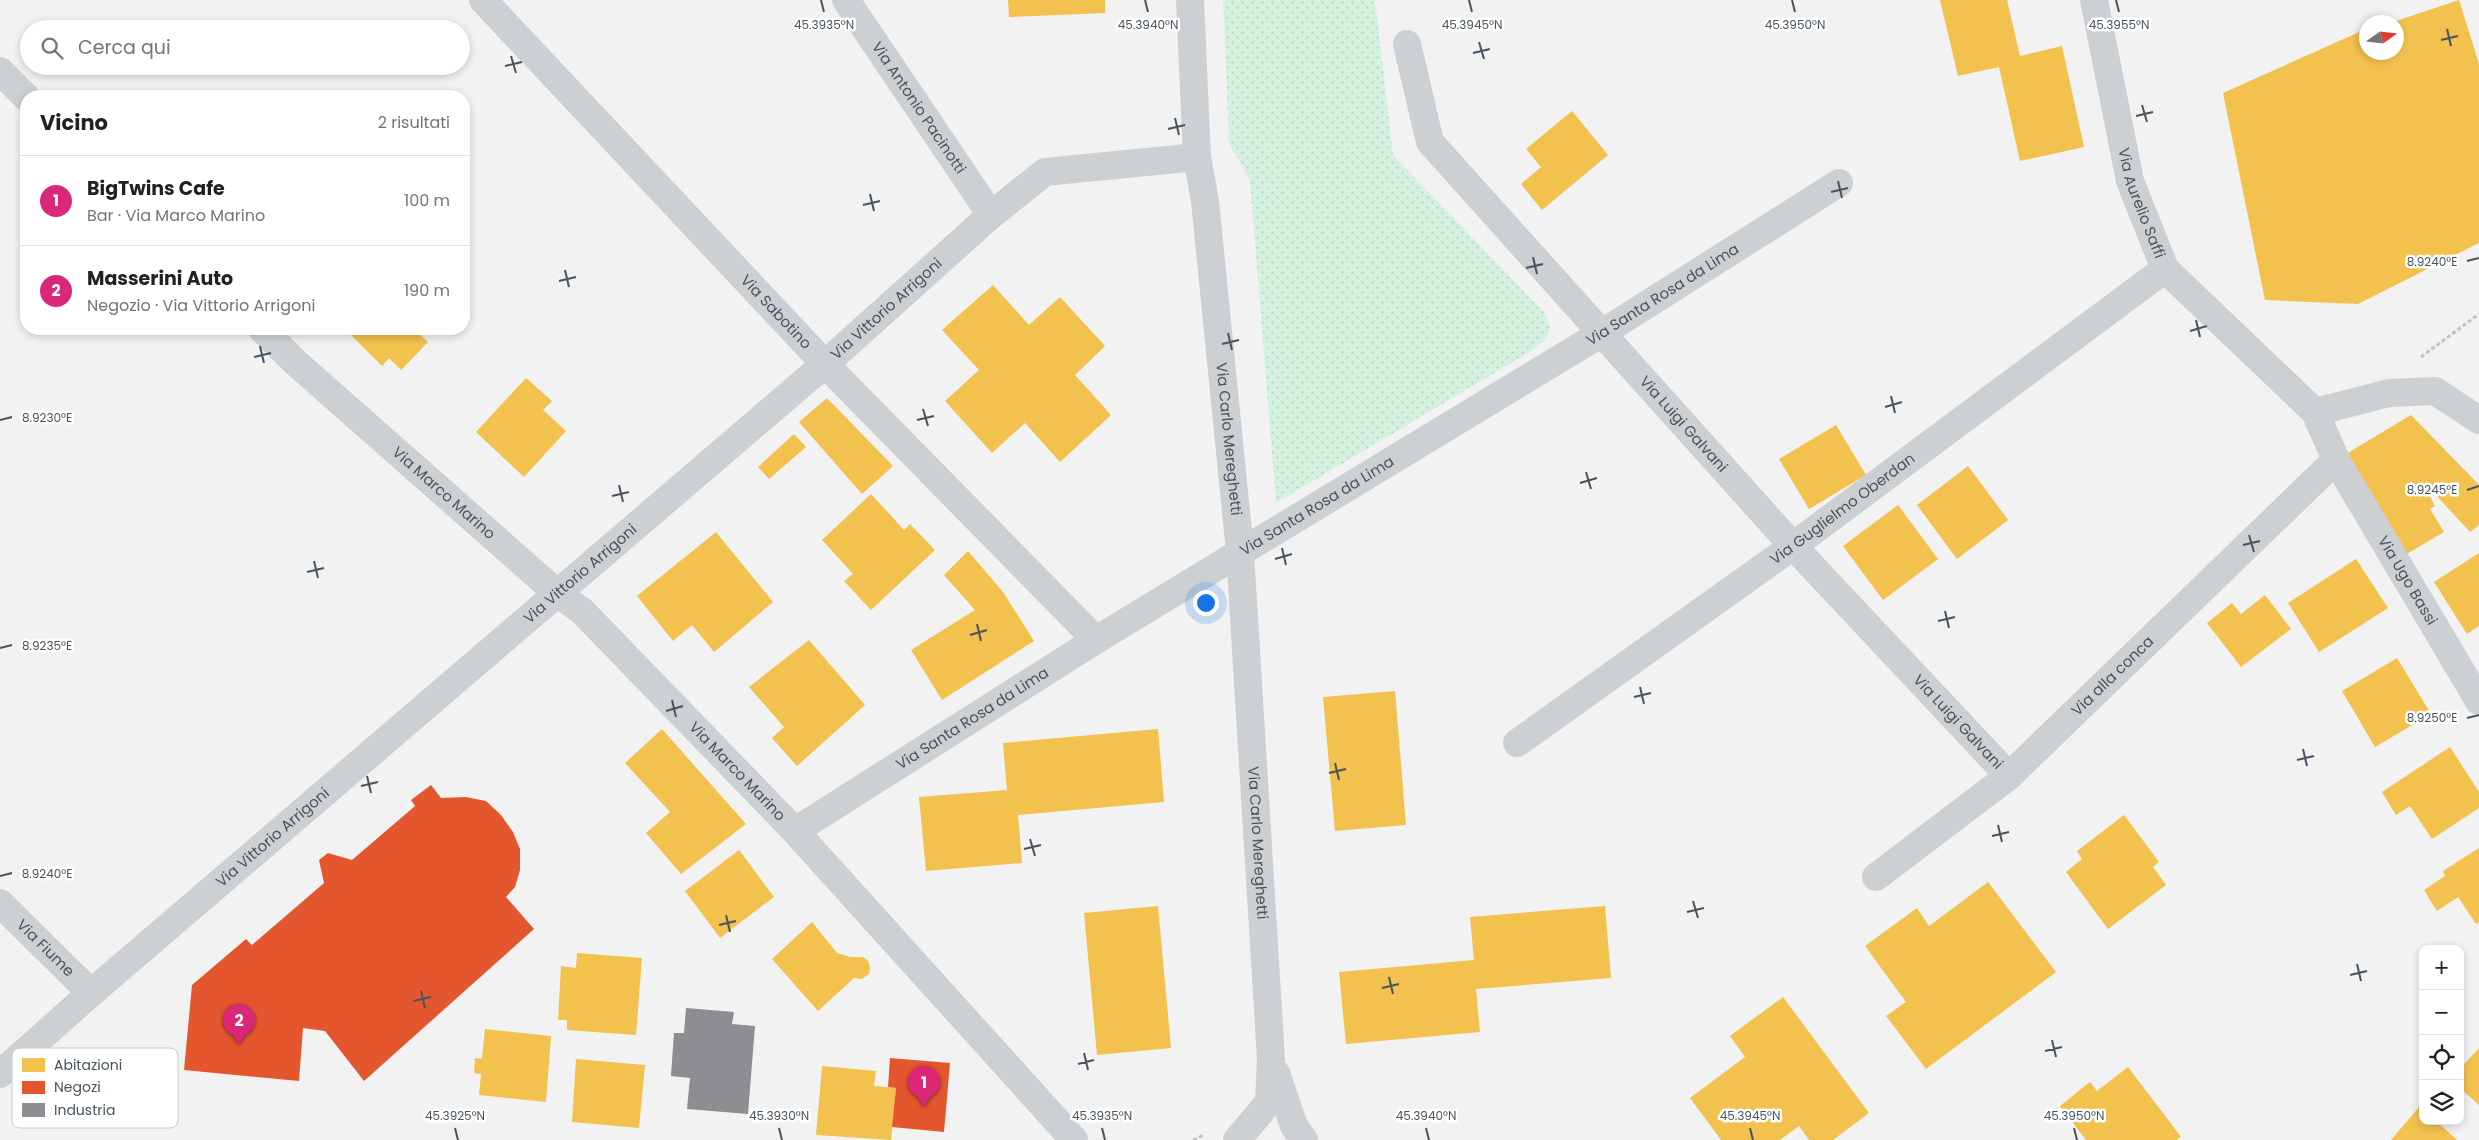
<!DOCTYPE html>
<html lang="it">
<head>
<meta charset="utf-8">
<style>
  :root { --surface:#fff; --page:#f6f6f6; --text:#202124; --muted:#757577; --line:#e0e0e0; --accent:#db2777 }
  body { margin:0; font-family:Poppins,sans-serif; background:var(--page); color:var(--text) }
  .controls { position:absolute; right:15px; bottom:15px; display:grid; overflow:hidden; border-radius:10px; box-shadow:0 2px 8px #0003 }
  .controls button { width:45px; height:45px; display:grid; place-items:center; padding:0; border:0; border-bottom:1px solid var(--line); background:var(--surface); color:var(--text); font:25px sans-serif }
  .compass { position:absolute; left:2359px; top:15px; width:45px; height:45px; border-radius:50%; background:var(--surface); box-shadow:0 2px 8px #0003; rotate:76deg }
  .you { position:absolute; left:1205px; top:602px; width:18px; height:18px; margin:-12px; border:4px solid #fff; border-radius:50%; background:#1a73e8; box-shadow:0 0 0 8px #1a73e833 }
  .badge { display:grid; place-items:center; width:32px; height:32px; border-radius:50%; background:var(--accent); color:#fff; font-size:16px; font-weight:700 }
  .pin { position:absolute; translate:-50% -41px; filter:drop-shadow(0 1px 2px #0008) }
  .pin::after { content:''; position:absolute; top:26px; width:18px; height:15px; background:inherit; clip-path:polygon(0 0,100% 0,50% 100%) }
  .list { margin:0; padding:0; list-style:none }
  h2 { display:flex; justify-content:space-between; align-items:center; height:65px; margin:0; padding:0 20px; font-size:21px }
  h2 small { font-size:16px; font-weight:400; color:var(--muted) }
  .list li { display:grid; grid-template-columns:32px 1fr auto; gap:15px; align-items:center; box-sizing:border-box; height:90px; padding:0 20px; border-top:1px solid var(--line) }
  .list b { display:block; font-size:19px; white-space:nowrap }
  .list p { margin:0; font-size:16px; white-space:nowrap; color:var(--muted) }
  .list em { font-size:16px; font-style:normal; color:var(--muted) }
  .icon { flex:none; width:28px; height:28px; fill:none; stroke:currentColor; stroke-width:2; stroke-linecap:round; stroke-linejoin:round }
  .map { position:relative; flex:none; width:2479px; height:1140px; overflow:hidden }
  .search { position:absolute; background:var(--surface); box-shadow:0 2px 8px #0003; left:20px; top:20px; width:450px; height:55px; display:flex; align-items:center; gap:12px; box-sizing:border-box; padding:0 18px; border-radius:28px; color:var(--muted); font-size:19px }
  .panel { position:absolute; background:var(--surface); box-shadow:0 2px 8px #0003; left:20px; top:90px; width:450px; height:245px; border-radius:20px }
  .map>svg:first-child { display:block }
  .green { fill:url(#green-dots) }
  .homes { fill:#f2c14e }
  .shops { fill:#e4572e }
  .industry { fill:#8d8d92 }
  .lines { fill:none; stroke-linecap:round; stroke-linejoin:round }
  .path { stroke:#bac7c2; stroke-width:3; stroke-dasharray:4 2.5; stroke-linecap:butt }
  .street { stroke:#cdd0d3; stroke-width:28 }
  .ticks { fill:none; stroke:#47545f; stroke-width:2 }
  .labels { text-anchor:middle; stroke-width:5; stroke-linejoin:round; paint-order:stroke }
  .street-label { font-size:15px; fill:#47545f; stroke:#fff }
  .key { fill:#fff; stroke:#c8cccf; stroke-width:1 }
  .key-label { font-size:14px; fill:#47545f }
  .ticks-label { font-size:12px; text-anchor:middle; fill:#47545f; stroke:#fff; stroke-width:5; stroke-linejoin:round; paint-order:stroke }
</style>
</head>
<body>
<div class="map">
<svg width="2479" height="1140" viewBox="0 0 2479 1140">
  <defs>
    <pattern id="green-dots" width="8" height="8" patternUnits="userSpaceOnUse" patternTransform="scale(1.25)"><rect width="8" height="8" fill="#d5f1e0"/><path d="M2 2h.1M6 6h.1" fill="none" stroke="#b8d1c3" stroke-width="1.8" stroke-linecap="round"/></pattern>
  </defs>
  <rect width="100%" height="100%" fill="#f2f2f2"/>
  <polygon class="green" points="1223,0 1375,0 1393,155 1544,312 1550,326 1546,339 1533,350 1276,503 1250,180 1229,143"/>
  <g class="homes">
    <polygon points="1008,0 1105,0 1105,13 1009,17"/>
    <polygon points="1940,0 2007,0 2020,56 2062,46 2084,147 2020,161 1999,67 1958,76"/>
    <polygon points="2459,0 2479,64 2479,243 2358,304 2265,300 2223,93 2366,29 2366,52 2396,52 2396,21"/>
    <polygon points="2392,17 2395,22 2380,22"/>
    <polygon points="1572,111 1608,155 1542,210 1521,184 1541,167 1526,149"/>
    <polygon points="993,285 1029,325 1060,297 1105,346 1075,375 1111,415 1060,462 1025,423 992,453 945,401 979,370 942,330"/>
    <polygon points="351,329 414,329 428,342 401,370 389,358 382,366 348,332"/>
    <polygon points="526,378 552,401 543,410 566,431 524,477 476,432"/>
    <polygon points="827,398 893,466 862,494 799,422"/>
    <polygon points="2411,415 2479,485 2479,525 2470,532 2433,492 2429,495 2435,506 2430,509 2444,532 2405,555 2346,454"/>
    <polygon points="1836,425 1866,475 1809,509 1779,459"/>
    <polygon points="794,434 806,447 769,479 758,467"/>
    <polygon points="1968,466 2008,520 1957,559 1917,505"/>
    <polygon points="871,494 904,530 910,524 935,550 871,610 844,581 853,574 822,540"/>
    <polygon points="1898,505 1938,559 1883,600 1843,546"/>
    <polygon points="716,532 773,602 714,652 692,625 673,641 637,596"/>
    <polygon points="968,551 1003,592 1034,641 942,700 911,650 975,610 944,575"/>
    <polygon points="2479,553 2479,626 2467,634 2434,582"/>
    <polygon points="2356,559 2388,608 2319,652 2288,603"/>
    <polygon points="2265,595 2291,629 2241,667 2207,623 2232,603 2241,614"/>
    <polygon points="809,640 865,705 797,766 772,738 784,727 749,687"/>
    <polygon points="2397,658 2431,714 2375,747 2342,691"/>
    <polygon points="1395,691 1406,825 1335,831 1323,697"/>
    <polygon points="662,729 746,824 681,874 646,833 670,812 625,763"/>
    <polygon points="1158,729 1164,802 1018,815 1022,863 926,871 919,797 1007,790 1003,743"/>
    <polygon points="2450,747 2479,792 2479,808 2432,839 2410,806 2396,815 2382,792"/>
    <polygon points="2124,815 2159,862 2153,867 2166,885 2108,929 2066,872 2082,859 2077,851"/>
    <polygon points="2479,848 2479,922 2476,924 2458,897 2437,911 2424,890 2445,876 2443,871"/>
    <polygon points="739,850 774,897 720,938 685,891"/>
    <polygon points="1988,882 2056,972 1926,1069 1886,1016 1906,1002 1865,946 1917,908 1929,926"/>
    <polygon points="1158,906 1171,1048 1097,1055 1084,913"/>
    <polygon points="1605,906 1611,978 1476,989 1480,1032 1346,1044 1339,972 1474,960 1470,917"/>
    <polygon points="812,922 837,953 850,957 863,957 868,961 870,968 869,974 862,979 854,978 818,1011 772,959"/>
    <polygon points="577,953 642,958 636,1035 567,1030 567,1020 558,1020 561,966 576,968"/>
    <polygon points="1783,997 1869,1113 1833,1140 1809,1140 1799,1126 1780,1140 1721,1140 1690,1098 1745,1057 1730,1036"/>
    <polygon points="485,1029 551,1036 546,1102 479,1095 481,1074 474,1073 475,1058 482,1059"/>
    <polygon points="2479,1048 2479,1105 2460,1088 2460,1069"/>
    <polygon points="576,1059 645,1065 639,1128 572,1122"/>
    <polygon points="822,1066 876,1071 874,1086 896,1088 891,1140 816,1135"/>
    <polygon points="2128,1067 2181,1137 2176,1140 2086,1140 2060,1106 2090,1082 2097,1091"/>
    <polygon points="2419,1107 2423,1110 2423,1121 2436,1121 2457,1140 2391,1140"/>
  </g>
  <g class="shops">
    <polygon points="431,785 441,798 466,797 486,801 501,815 513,832 520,849 520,870 515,887 506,897 534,929 364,1081 325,1031 303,1028 299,1081 184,1070 192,985 246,939 252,945 324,883 319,860 328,853 352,860 415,806 411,800"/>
    <polygon points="890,1058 950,1063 944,1132 892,1127 896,1088 888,1087"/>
  </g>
  <polygon class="industry" points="686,1008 734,1012 732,1024 755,1026 748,1114 687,1109 690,1078 671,1076 674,1033 684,1033"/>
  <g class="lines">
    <g class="path">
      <polyline points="2421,357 2479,314"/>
      <polyline points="1193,1140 1204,1135"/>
    </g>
    <g class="street">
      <path id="s1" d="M483 0 825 364 1096 640"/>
      <path id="s2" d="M846 0 991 215"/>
      <path id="s3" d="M1190 0 1197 157 1205 201 1240 552 1271 1059 1269 1102 1237 1140"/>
      <path id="s4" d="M2094 0 2130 181 2165 269 2315 412 2336 460 2479 701"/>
      <path id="s5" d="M1407 44 1430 142 1793 546 2009 776"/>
      <polyline points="0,71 26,97"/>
      <path id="s6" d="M262 329 295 362 557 593 582 611 795 831 1074 1140"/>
      <polyline points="2315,412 2389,393 2435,391 2479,420"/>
      <path id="s7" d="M1517 743 1793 546 2165 269"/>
      <path id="s8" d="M795 831 1096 640 1602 333 1839 183"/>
      <path id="s9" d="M1876 877 2009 776 2336 460"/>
      <path id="s10" d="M0 903 91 993"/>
      <polyline points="1276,1073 1294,1126 1304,1140"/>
      <path id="s11" d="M0 1074 91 993 825 364 991 215 1045 172 1197 157"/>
    </g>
  </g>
  <path class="ticks" d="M821 0 824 12M1145 0 1148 12M1469 0 1472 12M1792 0 1795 12M2116 0 2119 12M2447 29 2451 46M2441 40 2458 36M1479 42 1484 59M1473 53 1490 49M511 56 516 73M505 66 522 62M2142 105 2147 122M2136 116 2153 112M1175 118 1179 135M1168 129 1185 125M1838 181 1842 198M1831 192 1848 188M870 194 874 211M863 205 880 201M1533 257 1537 274M2467 261 2479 258M1526 268 1543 264M565 270 569 287M559 281 576 277M2196 320 2200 337M2190 331 2207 326M1228 333 1232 350M1222 344 1239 340M260 346 264 363M254 357 271 353M1891 396 1895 413M1885 407 1902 402M923 409 928 426M0 420 12 417M917 420 934 416M1586 472 1591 489M1580 483 1597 478M619 485 623 502M2467 490 2479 486M612 496 629 492M2249 535 2254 552M2243 545 2260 541M1282 548 1286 565M1275 559 1292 554M314 561 318 578M307 572 324 568M1945 611 1949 628M1938 621 1955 617M977 624 981 641M970 635 987 630M0 648 12 645M1640 687 1644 704M1634 697 1651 693M672 700 676 717M666 711 683 706M2467 718 2479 715M2303 749 2307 766M2297 760 2314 756M1335 763 1339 780M1329 773 1346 769M367 776 371 793M361 786 378 782M1998 825 2002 842M1992 836 2009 832M1030 839 1035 856M1024 849 1041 845M0 876 12 873M1693 901 1698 918M1687 912 1704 908M726 915 730 932M719 925 736 921M2357 964 2361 981M2350 975 2367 971M1389 977 1393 994M1382 988 1399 984M421 991 425 1008M414 1001 431 997M2052 1040 2056 1057M2045 1051 2062 1047M1084 1053 1088 1070M1078 1064 1094 1060M455 1128 458 1140M779 1128 782 1140M1102 1128 1105 1140M1426 1128 1429 1140M1750 1128 1753 1140M2074 1128 2077 1140"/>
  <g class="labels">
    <g class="street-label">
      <text dy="5" stroke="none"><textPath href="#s2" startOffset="130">Via Antonio Pacinotti</textPath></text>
      <text dy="5" stroke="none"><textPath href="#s4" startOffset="209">Via Aurelio Saffi</textPath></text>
      <text dy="5" stroke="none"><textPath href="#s8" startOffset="1020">Via Santa Rosa da Lima</textPath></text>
      <text dy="5" stroke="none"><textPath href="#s11" startOffset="1171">Via Vittorio Arrigoni</textPath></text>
      <text dy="5" stroke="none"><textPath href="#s1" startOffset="428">Via Sabotino</textPath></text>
      <text dy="5" stroke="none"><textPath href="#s5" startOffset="480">Via Luigi Galvani</textPath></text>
      <text dy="5" stroke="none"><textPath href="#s3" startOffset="441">Via Carlo Mereghetti</textPath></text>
      <text dy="5" stroke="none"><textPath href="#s6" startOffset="245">Via Marco Marino</textPath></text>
      <text dy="5" stroke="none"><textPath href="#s8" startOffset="615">Via Santa Rosa da Lima</textPath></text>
      <text dy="5" stroke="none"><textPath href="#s7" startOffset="401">Via Guglielmo Oberdan</textPath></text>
      <text dy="5" stroke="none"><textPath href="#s11" startOffset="766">Via Vittorio Arrigoni</textPath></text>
      <text dy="5" stroke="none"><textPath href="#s4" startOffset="679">Via Ugo Bassi</textPath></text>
      <text dy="5" stroke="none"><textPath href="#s9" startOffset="311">Via alla conca</textPath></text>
      <text dy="5" stroke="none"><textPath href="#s8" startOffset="210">Via Santa Rosa da Lima</textPath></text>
      <text dy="5" stroke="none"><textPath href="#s5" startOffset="885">Via Luigi Galvani</textPath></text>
      <text dy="5" stroke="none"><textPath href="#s6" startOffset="650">Via Marco Marino</textPath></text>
      <text dy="5" stroke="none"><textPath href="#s11" startOffset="361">Via Vittorio Arrigoni</textPath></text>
      <text dy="5" stroke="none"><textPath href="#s3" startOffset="846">Via Carlo Mereghetti</textPath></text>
      <text dy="5" stroke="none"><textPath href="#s10" startOffset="64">Via Fiume</textPath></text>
    </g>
  </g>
  <rect x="12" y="1048" width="166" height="80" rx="8" class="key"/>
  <rect x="22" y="1058" width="23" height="14" fill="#f2c14e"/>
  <rect x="22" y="1081" width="23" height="13" fill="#e4572e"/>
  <rect x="22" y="1103" width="23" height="14" fill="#8d8d92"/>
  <g class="key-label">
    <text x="54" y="1070">Abitazioni</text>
    <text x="54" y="1092">Negozi</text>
    <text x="54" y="1115">Industria</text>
  </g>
  <g class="ticks-label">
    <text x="824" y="29">45.3935°N</text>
    <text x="1148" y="29">45.3940°N</text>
    <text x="1472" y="29">45.3945°N</text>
    <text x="1795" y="29">45.3950°N</text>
    <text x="2119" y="29">45.3955°N</text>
    <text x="2432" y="266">8.9240°E</text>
    <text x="47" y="422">8.9230°E</text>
    <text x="2432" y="494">8.9245°E</text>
    <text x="47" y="650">8.9235°E</text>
    <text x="2432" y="722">8.9250°E</text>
    <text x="47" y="878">8.9240°E</text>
    <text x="455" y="1120">45.3925°N</text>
    <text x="779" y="1120">45.3930°N</text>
    <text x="1102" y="1120">45.3935°N</text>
    <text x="1426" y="1120">45.3940°N</text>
    <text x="1750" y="1120">45.3945°N</text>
    <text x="2074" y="1120">45.3950°N</text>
  </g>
</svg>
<div class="controls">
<button>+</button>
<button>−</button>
<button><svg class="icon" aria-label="locate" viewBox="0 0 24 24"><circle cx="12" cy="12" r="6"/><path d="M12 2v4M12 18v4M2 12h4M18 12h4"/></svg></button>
<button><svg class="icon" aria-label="layers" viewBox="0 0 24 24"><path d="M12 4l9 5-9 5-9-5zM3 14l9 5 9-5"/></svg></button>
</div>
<svg class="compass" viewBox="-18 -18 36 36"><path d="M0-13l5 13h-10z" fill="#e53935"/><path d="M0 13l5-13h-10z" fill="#757577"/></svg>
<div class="you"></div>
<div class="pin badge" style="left:924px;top:1107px">1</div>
<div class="pin badge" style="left:239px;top:1045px">2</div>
<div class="search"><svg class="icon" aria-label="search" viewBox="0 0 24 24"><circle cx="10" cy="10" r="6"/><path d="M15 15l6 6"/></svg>Cerca qui</div>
<section class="panel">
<h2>Vicino<small>2 risultati</small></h2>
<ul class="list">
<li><span class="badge">1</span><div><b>BigTwins Cafe</b><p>Bar · Via Marco Marino</p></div><em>100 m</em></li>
<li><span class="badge">2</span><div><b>Masserini Auto</b><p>Negozio · Via Vittorio Arrigoni</p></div><em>190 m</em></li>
</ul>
</section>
</div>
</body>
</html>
